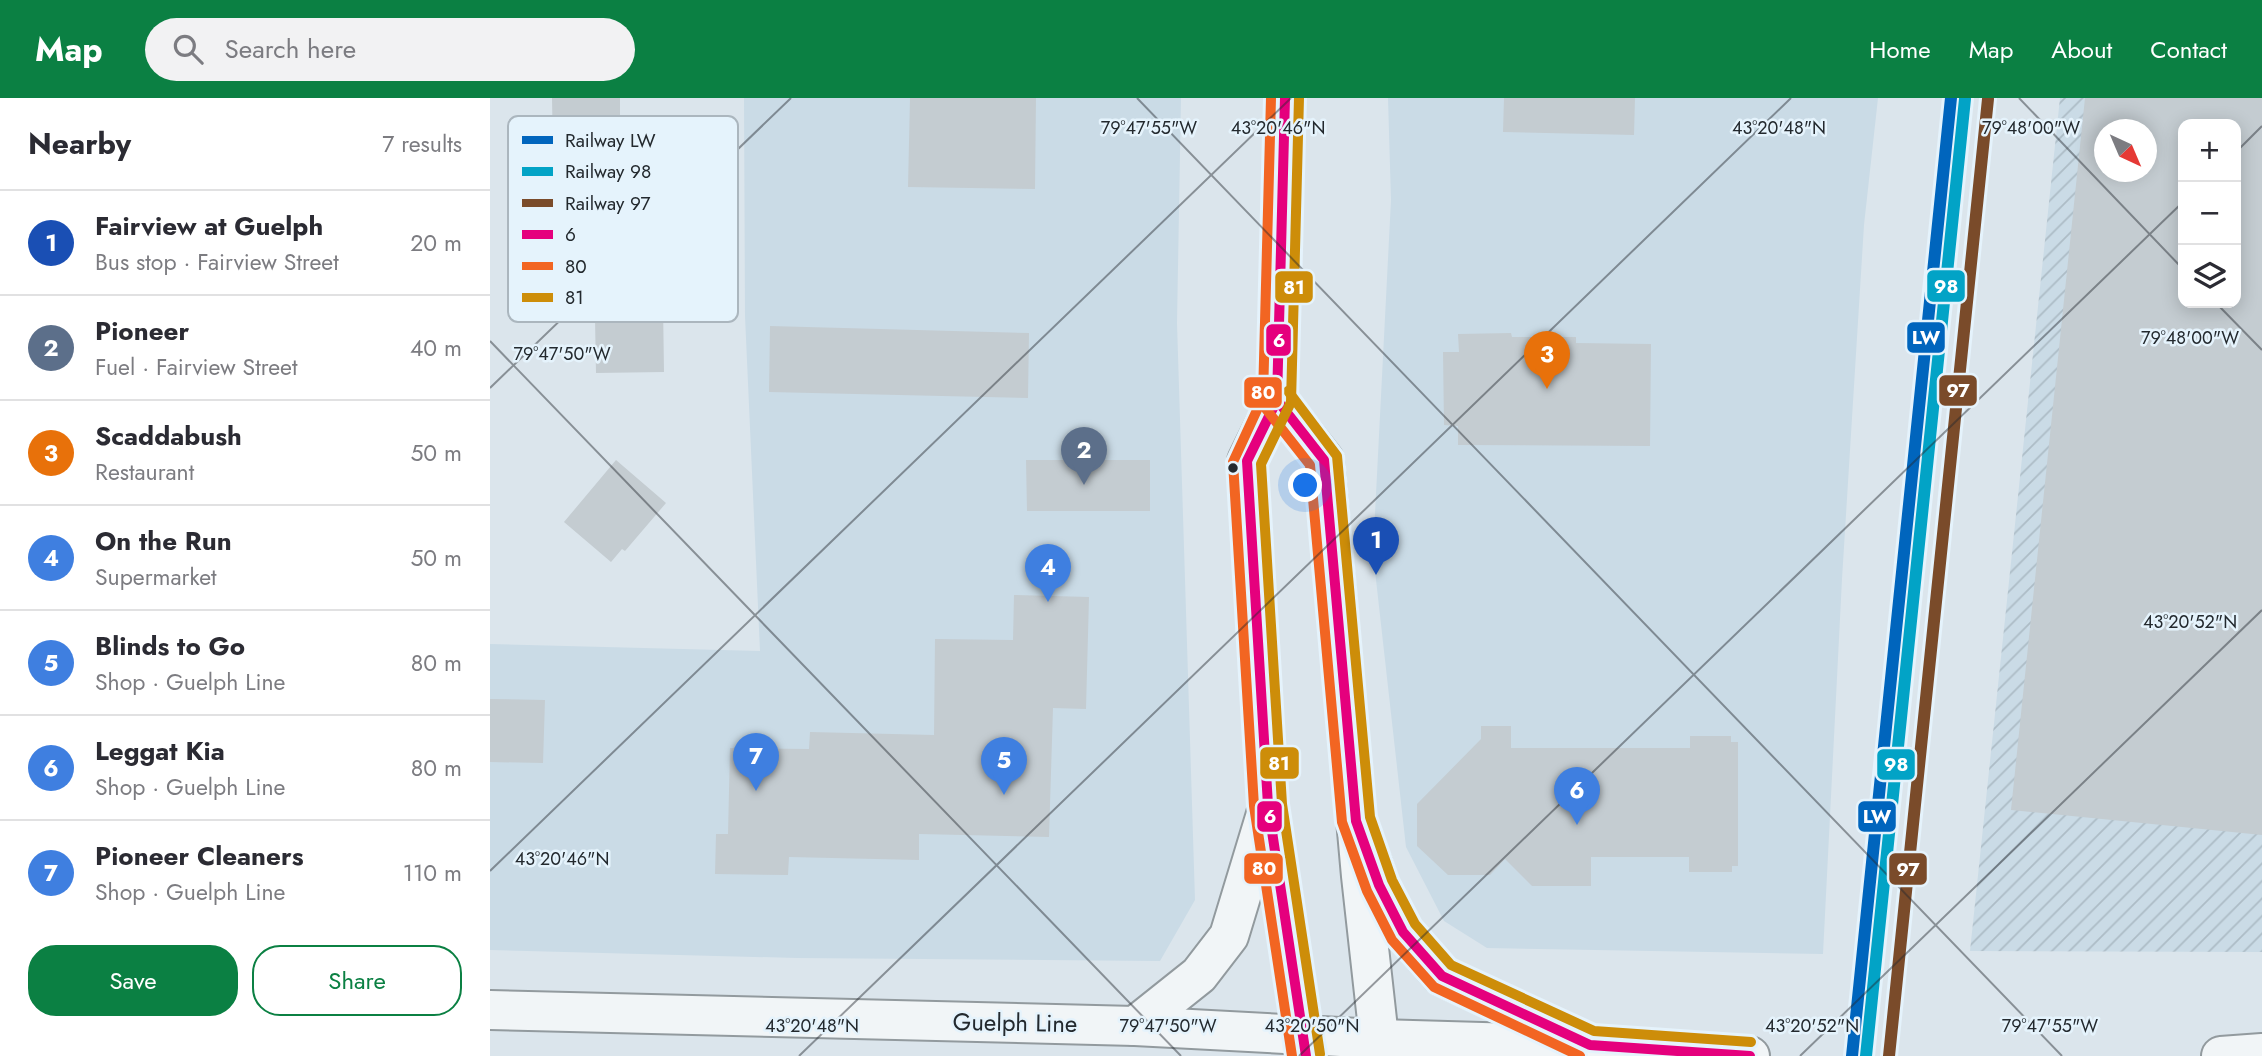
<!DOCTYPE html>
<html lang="en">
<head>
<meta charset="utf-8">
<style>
  :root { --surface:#fff; --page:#f2f2f3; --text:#2b2b33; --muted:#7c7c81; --line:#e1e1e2; --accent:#0b8043 }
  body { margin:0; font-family:Jost,sans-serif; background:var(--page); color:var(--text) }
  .controls { position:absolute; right:21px; top:21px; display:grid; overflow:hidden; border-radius:14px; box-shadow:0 4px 18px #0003 }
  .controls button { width:63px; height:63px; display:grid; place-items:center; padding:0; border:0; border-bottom:2px solid var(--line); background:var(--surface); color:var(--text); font:35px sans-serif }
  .compass { position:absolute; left:1604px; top:21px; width:63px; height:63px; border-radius:50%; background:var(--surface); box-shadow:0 4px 18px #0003; rotate:136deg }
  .you { position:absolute; left:816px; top:388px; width:24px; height:24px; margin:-18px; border:5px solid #fff; border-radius:50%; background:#1a73e8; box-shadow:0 0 0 10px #1a73e833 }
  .badge { display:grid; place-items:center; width:46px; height:46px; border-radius:50%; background:var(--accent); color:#fff; font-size:23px; font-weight:700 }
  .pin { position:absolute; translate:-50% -58px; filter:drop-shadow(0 2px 4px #0008) }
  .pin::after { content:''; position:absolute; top:37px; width:24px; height:21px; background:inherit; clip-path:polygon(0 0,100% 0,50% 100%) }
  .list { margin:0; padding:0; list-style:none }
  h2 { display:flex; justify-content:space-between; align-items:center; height:91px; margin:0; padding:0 28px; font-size:30px }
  h2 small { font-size:23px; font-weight:400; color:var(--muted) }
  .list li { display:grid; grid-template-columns:46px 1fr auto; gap:21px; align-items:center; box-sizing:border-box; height:105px; padding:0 28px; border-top:2px solid var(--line) }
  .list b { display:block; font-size:26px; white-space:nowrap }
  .list p { margin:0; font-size:23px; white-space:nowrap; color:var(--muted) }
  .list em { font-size:23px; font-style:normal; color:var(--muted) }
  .actions { display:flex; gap:14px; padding:21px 28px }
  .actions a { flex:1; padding:16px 0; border:2px solid var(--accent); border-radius:28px; text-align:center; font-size:24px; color:var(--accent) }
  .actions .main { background:var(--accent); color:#fff }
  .icon { flex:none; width:38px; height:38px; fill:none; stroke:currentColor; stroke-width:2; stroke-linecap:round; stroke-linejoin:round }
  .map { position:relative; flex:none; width:1772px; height:958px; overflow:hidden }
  header { display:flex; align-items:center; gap:42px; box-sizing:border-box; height:98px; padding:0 35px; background:var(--accent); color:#fff }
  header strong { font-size:33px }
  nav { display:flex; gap:38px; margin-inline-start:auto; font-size:24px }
  .search { width:490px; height:63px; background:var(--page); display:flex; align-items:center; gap:18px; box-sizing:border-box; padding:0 24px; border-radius:38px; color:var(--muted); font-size:26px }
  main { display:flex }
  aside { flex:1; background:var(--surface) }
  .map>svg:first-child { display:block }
  .built { fill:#cadbe6 }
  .industrial { fill:url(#industrial-furrows); fill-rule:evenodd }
  .building { fill:#c4ccd1; fill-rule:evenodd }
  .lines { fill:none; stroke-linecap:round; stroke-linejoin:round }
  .secondary-casing { stroke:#929a9e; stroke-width:42 }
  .secondary { stroke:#f1f5f7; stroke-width:38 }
  .bus-1-casing { stroke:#e5f3fc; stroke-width:16 }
  .bus-2-casing { stroke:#e5f3fc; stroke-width:16 }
  .bus-3-casing { stroke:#e5f3fc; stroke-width:16 }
  .bus-1 { stroke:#e5007d; stroke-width:10 }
  .bus-2 { stroke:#f26522; stroke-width:10 }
  .bus-3 { stroke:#cd8d09; stroke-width:10 }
  .rail-1-casing { stroke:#e5f3fc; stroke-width:18 }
  .rail-2-casing { stroke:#e5f3fc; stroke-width:18 }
  .rail-3-casing { stroke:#e5f3fc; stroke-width:18 }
  .rail-1 { stroke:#0065bd; stroke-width:12 }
  .rail-2 { stroke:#02a3c6; stroke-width:12 }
  .rail-3 { stroke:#7a4b2a; stroke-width:12 }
  .ticks { fill:none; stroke:#23292e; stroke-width:2; stroke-opacity:0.45 }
  .bus-dot { fill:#23292e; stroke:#e5f3fc; stroke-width:2.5 }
  .labels { text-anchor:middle; stroke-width:5; stroke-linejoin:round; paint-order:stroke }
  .street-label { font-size:24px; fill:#23292e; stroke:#e5f3fc }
  .key { fill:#e5f3fc; stroke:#abb6be; stroke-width:2 }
  .key-label { font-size:19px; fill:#23292e }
  .ticks-label { font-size:18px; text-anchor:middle; fill:#23292e; stroke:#e5f3fc; stroke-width:5; stroke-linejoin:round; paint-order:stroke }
  .line-badge { stroke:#e5f3fc; stroke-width:2.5 }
  .badge-label { font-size:19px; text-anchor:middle; font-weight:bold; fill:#fff }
</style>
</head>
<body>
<header>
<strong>Map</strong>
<div class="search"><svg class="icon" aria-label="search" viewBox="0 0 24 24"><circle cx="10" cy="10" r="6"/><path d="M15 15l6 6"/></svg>Search here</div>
<nav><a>Home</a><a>Map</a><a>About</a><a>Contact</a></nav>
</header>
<main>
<aside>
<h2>Nearby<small>7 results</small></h2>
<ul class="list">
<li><span class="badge" style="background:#1a4fb4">1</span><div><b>Fairview at Guelph</b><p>Bus stop · Fairview Street</p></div><em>20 m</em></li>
<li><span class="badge" style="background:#5c6f8a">2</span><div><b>Pioneer</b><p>Fuel · Fairview Street</p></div><em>40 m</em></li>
<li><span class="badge" style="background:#e8710a">3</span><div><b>Scaddabush</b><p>Restaurant</p></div><em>50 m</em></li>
<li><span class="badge" style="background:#3f7fe0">4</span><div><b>On the Run</b><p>Supermarket</p></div><em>50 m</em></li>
<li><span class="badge" style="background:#3f7fe0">5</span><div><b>Blinds to Go</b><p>Shop · Guelph Line</p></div><em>80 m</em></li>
<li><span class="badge" style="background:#3f7fe0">6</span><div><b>Leggat Kia</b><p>Shop · Guelph Line</p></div><em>80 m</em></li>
<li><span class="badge" style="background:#3f7fe0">7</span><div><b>Pioneer Cleaners</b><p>Shop · Guelph Line</p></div><em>110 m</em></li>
</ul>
<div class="actions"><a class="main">Save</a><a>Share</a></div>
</aside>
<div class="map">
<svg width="1772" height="958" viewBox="0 0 1772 958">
  <defs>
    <pattern id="industrial-furrows" width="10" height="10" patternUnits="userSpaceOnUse" patternTransform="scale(1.75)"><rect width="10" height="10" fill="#cadbe6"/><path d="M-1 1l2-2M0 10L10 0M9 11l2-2" fill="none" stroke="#adbcc6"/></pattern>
  </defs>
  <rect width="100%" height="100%" fill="#dbe5ec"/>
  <g class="built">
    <polygon points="254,0 691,0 687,225 705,802 670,863 307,860 0,852 0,546 270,553 255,218"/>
    <polygon points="898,0 1388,0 1374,127 1352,481 1333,856 997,850 954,823 916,749 883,455 901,102"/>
  </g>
  <path class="industrial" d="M1570 0H1772V854L1480 853ZM1693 26H1746V205H1693ZM1615 32H1657V74H1615Z"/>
  <g class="building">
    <polygon points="62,0 130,0 130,24 146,24 147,60 134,60 132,207 173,206 174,274 106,275 104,165 65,165"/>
    <polygon points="420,0 546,0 545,91 418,89"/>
    <polygon points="1014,0 1145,0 1144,37 1013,34"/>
    <path d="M1595 0H1772V737L1521 712ZM1693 26H1746V205H1693ZM1614 32H1656V74H1614Z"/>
    <polygon points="280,228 539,235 538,300 279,294"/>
    <polygon points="1021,235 1022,239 1086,239 1086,245 1161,246 1160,348 968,347 968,328 954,327 953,254 969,254 968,236"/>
    <polygon points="126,362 176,405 135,453 132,451 121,464 74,424"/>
    <polygon points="536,362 660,362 660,413 537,413"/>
    <polygon points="524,497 599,499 596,611 563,610 559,739 429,736 429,762 299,759 298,777 225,776 226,736 238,736 240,650 319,651 320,634 444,637 445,541 523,542"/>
    <polygon points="0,601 55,602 53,665 0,664"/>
    <polygon points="991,628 1021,628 1021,650 1200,650 1200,638 1241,638 1241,644 1248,644 1248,768 1242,768 1242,774 1199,774 1199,759 1101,759 1101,788 1042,788 1015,761 1000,777 958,777 927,748 927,706 991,641"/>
  </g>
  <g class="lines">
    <defs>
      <g id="secondary">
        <polyline points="795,0 787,302 757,363 778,707 816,958"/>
        <polyline points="787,302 834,362 871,778 891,958"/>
        <polyline points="882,765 889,787 913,834 952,878 1086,940"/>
        <polyline points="0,912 645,928 888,941 1100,947 1260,958"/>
        <polyline points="645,928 709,877 739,838 776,716"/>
        <polyline points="1731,958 1772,955"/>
      </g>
    </defs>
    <use href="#secondary" class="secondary-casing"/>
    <use href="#secondary" class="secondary"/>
    <defs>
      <g id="bus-1">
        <polyline points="795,0 787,302 757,363 778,707 816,958"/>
        <polyline points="787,302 834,362 866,723 889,787 913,834 952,878 1100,947 1260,958"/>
      </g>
      <g id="bus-2">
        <polyline points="781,0 773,299 743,364 764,708 802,958"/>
        <polyline points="776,311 820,367 852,724 877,793 902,842 944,889 1090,958"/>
      </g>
      <g id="bus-3">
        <polyline points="809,0 801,304 771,366 792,706 830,956"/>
        <polyline points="798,293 847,358 880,719 902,782 925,826 961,867 1104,933 1261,944"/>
      </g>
    </defs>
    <use href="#bus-1" class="bus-1-casing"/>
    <use href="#bus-2" class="bus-2-casing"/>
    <use href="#bus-3" class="bus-3-casing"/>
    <use href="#bus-1" class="bus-1"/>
    <use href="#bus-2" class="bus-2"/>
    <use href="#bus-3" class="bus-3"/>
    <defs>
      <polyline id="rail-1" points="1362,958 1461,0"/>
      <polyline id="rail-2" points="1376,958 1475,1"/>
      <polyline id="rail-3" points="1399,958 1498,1"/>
    </defs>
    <use href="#rail-1" class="rail-1-casing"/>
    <use href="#rail-2" class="rail-2-casing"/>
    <use href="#rail-3" class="rail-3-casing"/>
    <use href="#rail-1" class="rail-1"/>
    <use href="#rail-2" class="rail-2"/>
    <use href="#rail-3" class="rail-3"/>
  </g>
  <path class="ticks" d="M647 0 1572 958M1529 0 1693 171M1746 54 1772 28M1726 205 1772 252M0 243 691 958M0 290 301 0M0 773 801 0M309 958 1301 0M809 958 1693 104M1310 958 1772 512"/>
  <circle class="bus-dot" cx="743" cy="370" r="6"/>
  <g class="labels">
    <g class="street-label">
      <text transform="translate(525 925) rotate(1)" y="8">Guelph Line</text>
    </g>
  </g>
  <rect x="18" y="18" width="230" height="206" rx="10" class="key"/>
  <rect x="32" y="38" width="31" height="8" fill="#0065bd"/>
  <rect x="32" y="69" width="31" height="9" fill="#02a3c6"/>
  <rect x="32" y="101" width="31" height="8" fill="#7a4b2a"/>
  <rect x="32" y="132" width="31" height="9" fill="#e5007d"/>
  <rect x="32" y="164" width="31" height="8" fill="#f26522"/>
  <rect x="32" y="195" width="31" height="9" fill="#cd8d09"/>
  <g class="key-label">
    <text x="75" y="49">Railway LW</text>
    <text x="75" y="80">Railway 98</text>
    <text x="75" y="112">Railway 97</text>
    <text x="75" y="143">6</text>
    <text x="75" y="175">80</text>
    <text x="75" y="206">81</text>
  </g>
  <g class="ticks-label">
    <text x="788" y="36">43°20'46"N</text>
    <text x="1289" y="36">43°20'48"N</text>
    <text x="659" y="36">79°47'55"W</text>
    <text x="1541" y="36">79°48'00"W</text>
    <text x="1700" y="246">79°48'00"W</text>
    <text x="72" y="262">79°47'50"W</text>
    <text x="1700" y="530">43°20'52"N</text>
    <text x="72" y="767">43°20'46"N</text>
    <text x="678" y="934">79°47'50"W</text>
    <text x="1560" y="934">79°47'55"W</text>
    <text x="322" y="934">43°20'48"N</text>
    <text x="822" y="934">43°20'50"N</text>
    <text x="1322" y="934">43°20'52"N</text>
  </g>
  <g class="line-badge">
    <rect x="1436" y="171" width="40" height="34" rx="7" fill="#02a3c6"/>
    <rect x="784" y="172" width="40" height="34" rx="7" fill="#cd8d09"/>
    <rect x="1416" y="223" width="40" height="33" rx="7" fill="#0065bd"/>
    <rect x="775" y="225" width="27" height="34" rx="7" fill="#e5007d"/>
    <rect x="1448" y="276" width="40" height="33" rx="7" fill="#7a4b2a"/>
    <rect x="753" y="278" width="40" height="33" rx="7" fill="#f26522"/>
    <rect x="769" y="648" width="41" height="34" rx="7" fill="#cd8d09"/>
    <rect x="1386" y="650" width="40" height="33" rx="7" fill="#02a3c6"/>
    <rect x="1367" y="702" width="40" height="33" rx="7" fill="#0065bd"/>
    <rect x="766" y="702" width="27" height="33" rx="7" fill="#e5007d"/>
    <rect x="753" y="754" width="41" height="33" rx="7" fill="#f26522"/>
    <rect x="1398" y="754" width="40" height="34" rx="7" fill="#7a4b2a"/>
  </g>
  <g class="badge-label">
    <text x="1456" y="195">98</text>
    <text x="804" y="196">81</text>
    <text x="1436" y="246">LW</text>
    <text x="789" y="249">6</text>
    <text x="1468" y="299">97</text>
    <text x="773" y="301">80</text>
    <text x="789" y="672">81</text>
    <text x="1406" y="673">98</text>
    <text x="1387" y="725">LW</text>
    <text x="780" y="725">6</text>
    <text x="774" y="777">80</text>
    <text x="1418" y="778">97</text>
  </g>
</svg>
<div class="controls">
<button>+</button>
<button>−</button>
<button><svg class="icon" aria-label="layers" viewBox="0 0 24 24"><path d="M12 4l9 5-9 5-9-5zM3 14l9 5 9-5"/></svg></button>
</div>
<svg class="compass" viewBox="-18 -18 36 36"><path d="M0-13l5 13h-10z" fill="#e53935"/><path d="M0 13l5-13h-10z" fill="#7c7c81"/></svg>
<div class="you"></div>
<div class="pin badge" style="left:886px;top:477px;background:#1a4fb4">1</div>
<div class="pin badge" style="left:594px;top:387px;background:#5c6f8a">2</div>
<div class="pin badge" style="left:1057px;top:291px;background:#e8710a">3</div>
<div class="pin badge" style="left:558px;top:504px;background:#3f7fe0">4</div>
<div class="pin badge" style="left:514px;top:697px;background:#3f7fe0">5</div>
<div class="pin badge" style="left:1087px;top:727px;background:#3f7fe0">6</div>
<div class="pin badge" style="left:266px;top:693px;background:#3f7fe0">7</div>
</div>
</main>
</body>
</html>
